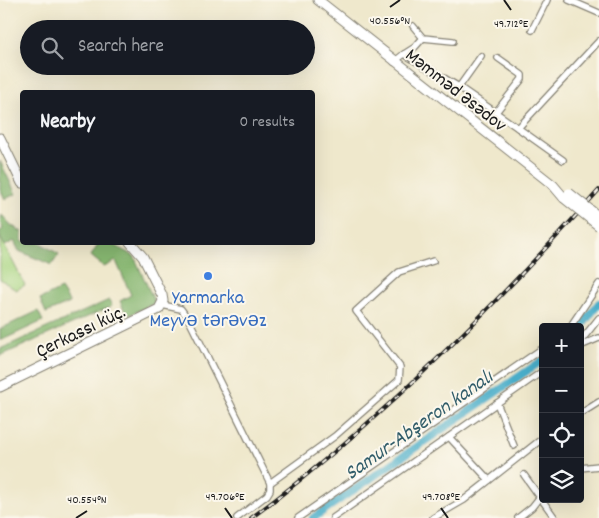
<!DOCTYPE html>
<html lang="en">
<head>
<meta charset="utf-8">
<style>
  :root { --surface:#171b24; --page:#242831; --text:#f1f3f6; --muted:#9ea1a6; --line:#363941 }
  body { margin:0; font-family:Dekko,sans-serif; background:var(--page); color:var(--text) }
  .controls { position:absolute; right:15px; bottom:15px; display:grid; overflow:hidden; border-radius:5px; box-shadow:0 5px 20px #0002 }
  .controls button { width:45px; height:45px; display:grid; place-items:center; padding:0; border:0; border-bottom:1px solid var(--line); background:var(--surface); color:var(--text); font:25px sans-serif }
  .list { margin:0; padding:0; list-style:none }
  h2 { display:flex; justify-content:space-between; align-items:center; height:65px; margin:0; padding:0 20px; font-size:21px }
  h2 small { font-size:16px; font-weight:400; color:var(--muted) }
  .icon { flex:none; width:28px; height:28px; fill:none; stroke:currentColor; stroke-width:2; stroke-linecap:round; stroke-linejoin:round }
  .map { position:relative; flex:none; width:599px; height:518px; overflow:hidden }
  .search { position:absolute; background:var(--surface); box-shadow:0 5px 20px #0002; left:20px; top:20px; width:295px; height:55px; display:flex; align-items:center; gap:12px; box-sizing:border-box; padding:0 18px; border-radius:28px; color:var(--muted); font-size:19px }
  .panel { position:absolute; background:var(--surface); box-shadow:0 5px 20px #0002; left:20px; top:90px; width:295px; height:155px; border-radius:5px }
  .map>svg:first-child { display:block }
  .green { fill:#a9d582; stroke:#62784f }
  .forest { fill:#86b670; stroke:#516946 }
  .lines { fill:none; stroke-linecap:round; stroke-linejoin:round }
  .canal { stroke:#4aadc9; stroke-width:8 }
  .street-casing { stroke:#868274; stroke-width:8 }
  .secondary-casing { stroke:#868274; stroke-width:11 }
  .primary-casing { stroke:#868274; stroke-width:11 }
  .street { stroke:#fff; stroke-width:5.5 }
  .secondary { stroke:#fff; stroke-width:9 }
  .primary { stroke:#fff; stroke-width:9 }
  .rail-casing { stroke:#1c1c1c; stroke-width:4 }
  .rail { stroke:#fbf7ec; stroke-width:2; stroke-dasharray:5.5; stroke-linecap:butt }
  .primary-bridge-casing { stroke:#868274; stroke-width:11; stroke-linecap:butt }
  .primary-bridge { stroke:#fff; stroke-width:9 }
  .ticks { fill:none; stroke:#1c1c1c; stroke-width:2 }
  .shop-dot { fill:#3f7fe0; stroke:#fbf7ec; stroke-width:2 }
  .labels { text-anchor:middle; stroke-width:4; stroke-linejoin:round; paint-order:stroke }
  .street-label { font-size:20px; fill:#1c1c1c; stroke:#fbf7ec }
  .shop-label { font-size:20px; fill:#366cbe; stroke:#fbf7ec }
  .water-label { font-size:21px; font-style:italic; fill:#315d6a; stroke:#fbf7ec }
  .ticks-label { font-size:12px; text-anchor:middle; fill:#1c1c1c; stroke:#fbf7ec; stroke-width:4; stroke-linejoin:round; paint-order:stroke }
</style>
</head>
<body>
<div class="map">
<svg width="599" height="518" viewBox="0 0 599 518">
  <rect width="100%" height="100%" fill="#fbf7ec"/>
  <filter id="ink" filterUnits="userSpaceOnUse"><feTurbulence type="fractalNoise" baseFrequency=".02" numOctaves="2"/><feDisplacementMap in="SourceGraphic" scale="10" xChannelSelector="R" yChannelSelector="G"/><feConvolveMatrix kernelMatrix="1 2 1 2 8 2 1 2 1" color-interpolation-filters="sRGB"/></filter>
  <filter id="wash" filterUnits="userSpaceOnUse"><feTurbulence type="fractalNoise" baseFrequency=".0096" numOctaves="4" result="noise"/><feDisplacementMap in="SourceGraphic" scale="20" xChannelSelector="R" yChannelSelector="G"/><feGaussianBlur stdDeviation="1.12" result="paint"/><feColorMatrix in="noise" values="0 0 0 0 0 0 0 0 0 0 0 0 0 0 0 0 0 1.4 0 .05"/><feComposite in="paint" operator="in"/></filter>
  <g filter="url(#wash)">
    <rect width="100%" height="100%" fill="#efe8cc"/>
    <polygon class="green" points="0,237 25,285 16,290 0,279"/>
    <g class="forest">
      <polygon points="0,161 16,194 5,199 0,189"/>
      <polygon points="2,215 11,225 22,232 22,242 40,243 59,254 52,265 19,251 14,241 5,246 0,237 0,231 3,229 0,222"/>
      <polygon points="109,243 134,256 155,303 127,316 120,301 131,295 116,261 104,267 91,256 99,243"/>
      <polygon points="61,289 70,303 46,313 40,299"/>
      <polygon points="109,300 112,306 0,356 0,349"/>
      <polygon points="38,311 43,321 0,341 0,329"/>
    </g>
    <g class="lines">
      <g class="canal">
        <polyline points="580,328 599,303"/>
        <polyline points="313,518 543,360"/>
      </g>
    </g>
  </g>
  <g filter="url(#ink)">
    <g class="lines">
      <defs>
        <g id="street">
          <polyline points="569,0 599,13"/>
          <polyline points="413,26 423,38 453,41"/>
          <polyline points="532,30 547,0"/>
          <polyline points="404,54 415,47 423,38"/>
          <polyline points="394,62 404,54 459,87 518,128 599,41"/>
          <polyline points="459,87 481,56"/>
          <polyline points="496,112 522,79 522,75 498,58"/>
          <polyline points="518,128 563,160"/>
          <polyline points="162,305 181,309 189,320 270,483 270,490 267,495 237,518"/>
          <polyline points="570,327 599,284"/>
          <polyline points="580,342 599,318"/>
          <polyline points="580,346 599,338"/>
          <polyline points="497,403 514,446"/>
          <polyline points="580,414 599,402"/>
          <polyline points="449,437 489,480"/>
          <polyline points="580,468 599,466"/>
          <polyline points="524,475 555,518"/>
          <polyline points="270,483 335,436 399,380 400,367 356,311 399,272 433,261"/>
          <polyline points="298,518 543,348"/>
          <polyline points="333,518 543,371"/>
          <polyline points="433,518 464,500 543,438"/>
          <polyline points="518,518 532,507 543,493"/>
        </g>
        <g id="secondary">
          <polyline points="0,138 22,183"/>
          <polyline points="0,387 159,309 163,301 162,295 143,257 130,242"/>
        </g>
        <polyline id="primary" points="318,0 553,185 564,198"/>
      </defs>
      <use href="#street" class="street-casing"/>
      <use href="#secondary" class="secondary-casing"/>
      <use href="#primary" class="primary-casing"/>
      <use href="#street" class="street"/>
      <use href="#secondary" class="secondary"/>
      <use href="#primary" class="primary"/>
      <defs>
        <path id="rail" d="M251 518C379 423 493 308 599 190"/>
      </defs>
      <use href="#rail" class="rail-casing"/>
      <use href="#rail" class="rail"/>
      <defs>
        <g id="primary-bridge">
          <polyline points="569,193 599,217"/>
          <polyline points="564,198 599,226"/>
        </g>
      </defs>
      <use href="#primary-bridge" class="primary-bridge-casing"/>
      <use href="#primary-bridge" class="primary-bridge"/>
    </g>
  </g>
  <path class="ticks" d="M504 0 511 10M390 7 400 0M225 508 232 518M441 508 448 518M76 518 87 511"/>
  <circle class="shop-dot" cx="208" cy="276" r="5"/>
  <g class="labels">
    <g class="street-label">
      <text transform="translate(457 89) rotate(38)" y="7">Məmməd Əsədov</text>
      <text transform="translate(80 330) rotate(-26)" y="7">Çerkassı küç.</text>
    </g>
    <g class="shop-label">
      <text x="208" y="303">Yarmarka<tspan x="208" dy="23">Meyvә tәrәvәz</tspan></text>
    </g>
    <g class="water-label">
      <text transform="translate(418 424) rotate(-35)" y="7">Samur-Abşeron kanalı</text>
    </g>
  </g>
  <g class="ticks-label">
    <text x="390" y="24">40.556°N</text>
    <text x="511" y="27">49.712°E</text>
    <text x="225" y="500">49.706°E</text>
    <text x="441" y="500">49.708°E</text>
    <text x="87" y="503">40.554°N</text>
  </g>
</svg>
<div class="controls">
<button>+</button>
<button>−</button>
<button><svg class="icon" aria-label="locate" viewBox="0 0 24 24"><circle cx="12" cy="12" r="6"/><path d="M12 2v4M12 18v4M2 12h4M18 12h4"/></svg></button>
<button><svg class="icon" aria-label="layers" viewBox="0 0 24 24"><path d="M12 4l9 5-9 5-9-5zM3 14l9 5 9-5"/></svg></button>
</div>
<div class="search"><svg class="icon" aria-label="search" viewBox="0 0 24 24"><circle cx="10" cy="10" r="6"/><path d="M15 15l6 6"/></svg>Search here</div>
<section class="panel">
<h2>Nearby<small>0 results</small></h2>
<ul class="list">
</ul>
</section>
</div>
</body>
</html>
